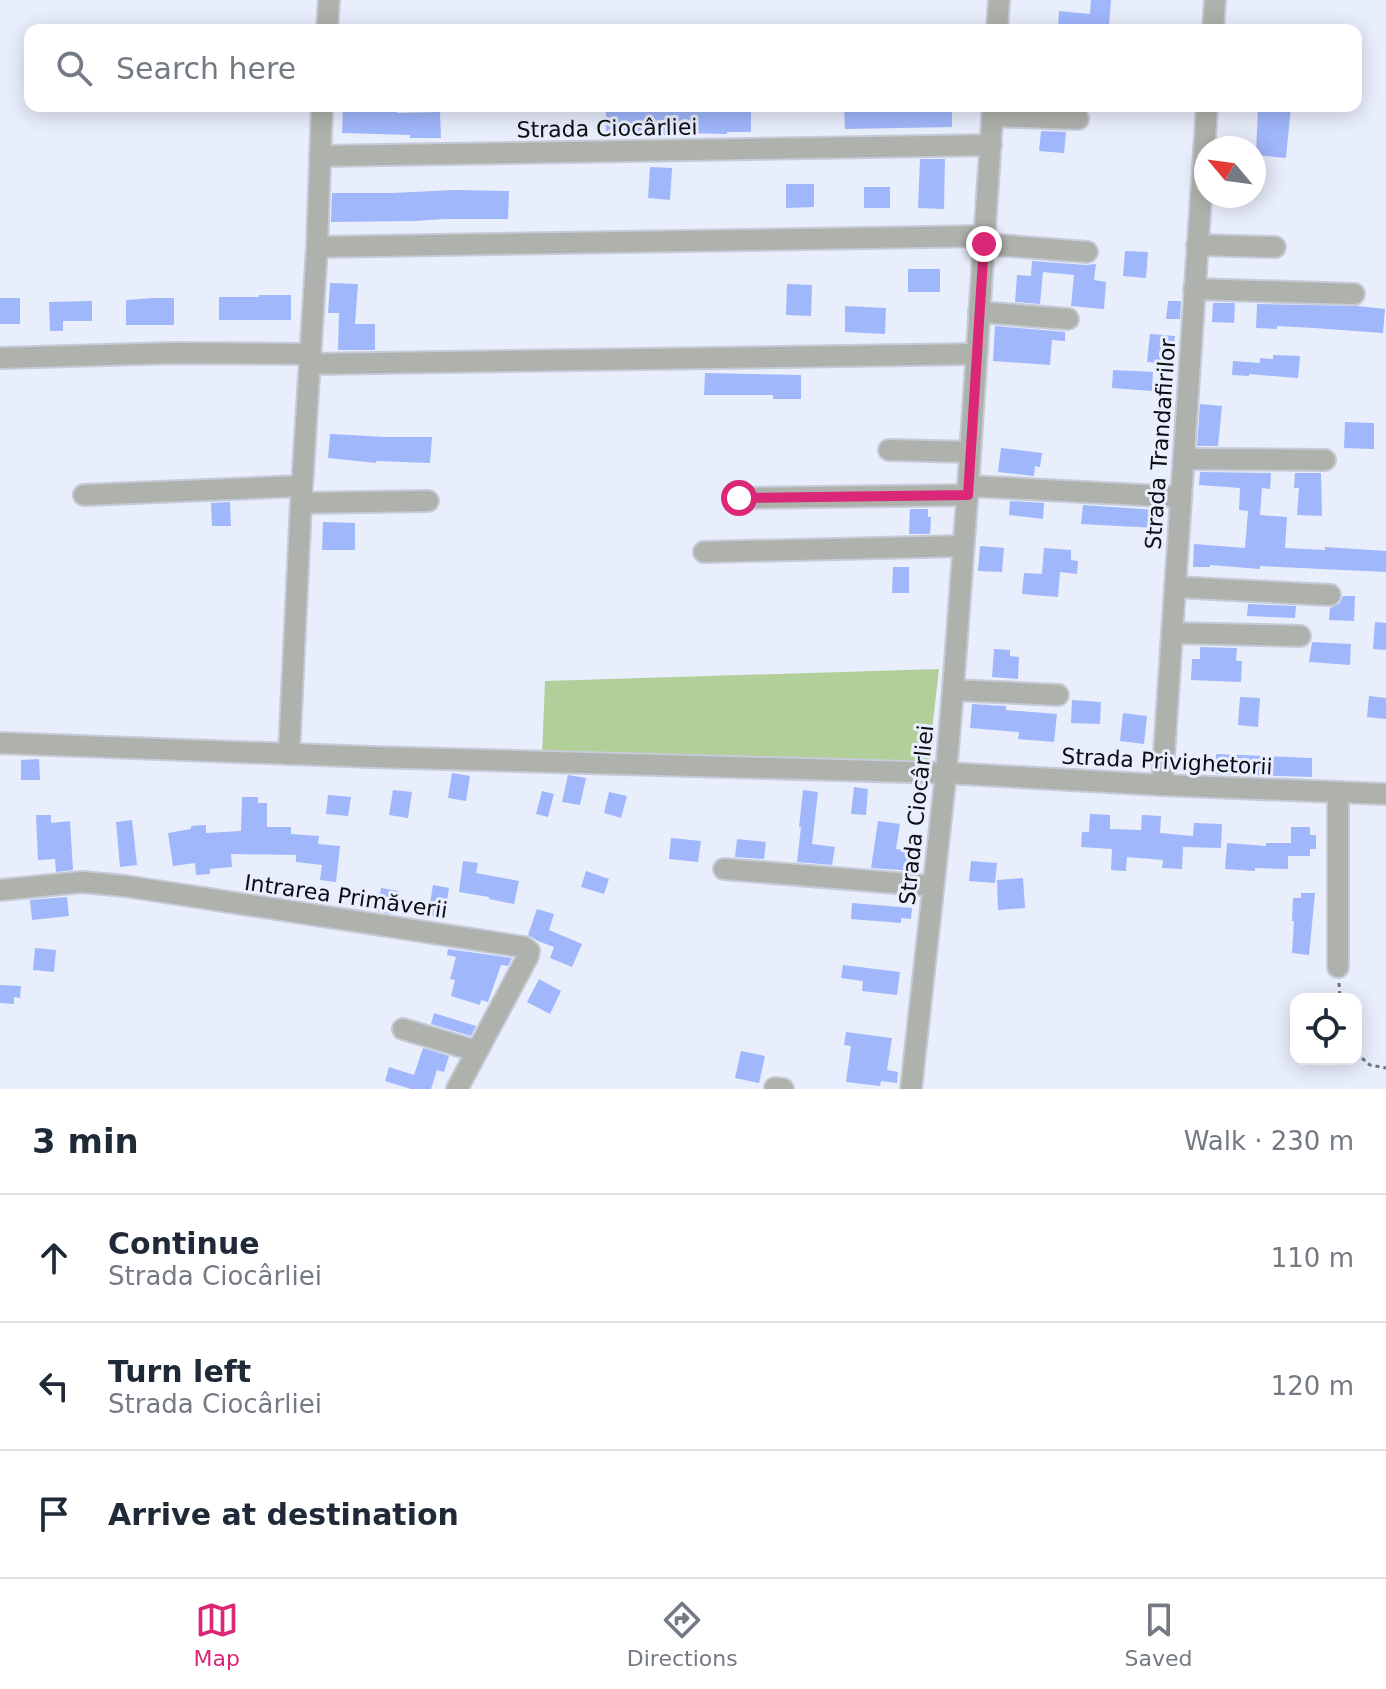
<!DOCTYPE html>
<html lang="en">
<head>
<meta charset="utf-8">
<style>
  :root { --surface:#fff; --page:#f6f6f7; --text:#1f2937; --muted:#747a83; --line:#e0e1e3; --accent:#db2777 }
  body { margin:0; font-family:"DejaVu Sans",sans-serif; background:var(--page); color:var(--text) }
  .controls { position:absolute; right:24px; bottom:24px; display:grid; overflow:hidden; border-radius:16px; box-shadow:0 4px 20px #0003 }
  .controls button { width:72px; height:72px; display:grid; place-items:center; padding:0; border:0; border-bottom:2px solid var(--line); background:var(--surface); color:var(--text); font:40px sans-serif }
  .compass { position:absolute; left:1194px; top:136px; width:72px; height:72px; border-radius:50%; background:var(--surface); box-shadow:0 4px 20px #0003; rotate:299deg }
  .stop { position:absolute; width:24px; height:24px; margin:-18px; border:6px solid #db2777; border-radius:50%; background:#fff }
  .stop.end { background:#db2777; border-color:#fff; box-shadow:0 2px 8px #0008 }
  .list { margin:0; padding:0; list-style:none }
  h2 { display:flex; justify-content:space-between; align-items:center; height:104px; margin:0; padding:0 32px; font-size:34px }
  h2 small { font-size:26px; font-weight:400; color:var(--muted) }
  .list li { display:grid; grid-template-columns:52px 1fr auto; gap:24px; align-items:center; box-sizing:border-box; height:128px; padding:0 32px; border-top:2px solid var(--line) }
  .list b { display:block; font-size:30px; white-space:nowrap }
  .list p { margin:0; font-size:26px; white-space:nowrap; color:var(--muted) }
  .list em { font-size:26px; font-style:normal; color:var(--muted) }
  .icon { flex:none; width:44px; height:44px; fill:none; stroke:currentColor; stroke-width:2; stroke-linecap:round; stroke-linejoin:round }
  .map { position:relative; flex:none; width:1386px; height:1089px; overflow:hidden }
  .search { position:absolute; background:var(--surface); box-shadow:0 4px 20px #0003; left:24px; right:24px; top:24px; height:88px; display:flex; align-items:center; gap:20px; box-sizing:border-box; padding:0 28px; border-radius:16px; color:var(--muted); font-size:30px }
  .sheet { height:488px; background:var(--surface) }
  nav { display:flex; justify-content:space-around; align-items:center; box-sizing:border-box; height:112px; border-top:2px solid var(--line); background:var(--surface); font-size:22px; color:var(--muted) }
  nav a { display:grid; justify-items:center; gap:4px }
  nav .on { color:var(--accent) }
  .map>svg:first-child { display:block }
  .green { fill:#b3cf99 }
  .building { fill:#a0b7fb }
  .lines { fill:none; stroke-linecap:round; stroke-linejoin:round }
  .minor-casing { stroke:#c5cad7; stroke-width:24 }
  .path { stroke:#70747d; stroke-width:3; stroke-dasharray:4 4; stroke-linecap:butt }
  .minor { stroke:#afb2ac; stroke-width:20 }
  .route { stroke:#db2777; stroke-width:10 }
  .labels { text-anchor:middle; stroke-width:6; stroke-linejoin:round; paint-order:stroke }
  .street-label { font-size:22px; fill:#0b0d12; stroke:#e9eefd }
</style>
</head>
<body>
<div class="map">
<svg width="1386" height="1089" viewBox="0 0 1386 1089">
  <rect width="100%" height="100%" fill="#e9eefd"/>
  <polygon class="green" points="939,669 928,766 542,756 545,681"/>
  <g class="building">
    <polygon points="1091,0 1111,0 1109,26 1097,25 1096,30 1058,27 1059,11 1090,14"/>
    <polygon points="343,106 397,106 397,113 440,112 441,138 410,138 410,135 342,133"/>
    <polygon points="751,106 751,132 727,132 727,134 677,133 677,135 606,136 606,107"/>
    <polygon points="844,106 952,106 952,127 845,129"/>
    <polygon points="1258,106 1291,106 1286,158 1256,155"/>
    <polygon points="1041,131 1066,132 1064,153 1039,151"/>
    <polygon points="920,159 945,159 944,209 918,208"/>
    <polygon points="650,167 672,168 670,200 648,198"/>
    <polygon points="786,184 814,184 814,207 786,208"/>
    <rect x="864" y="187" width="26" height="21"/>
    <polygon points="455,190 509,191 508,219 445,219 414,221 331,222 332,193 392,193"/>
    <polygon points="1125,251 1148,252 1146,278 1123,276"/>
    <polygon points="1032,261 1086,265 1096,264 1094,280 1106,282 1104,309 1071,306 1074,275 1043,272 1040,304 1015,302 1017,275 1031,276"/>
    <rect x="908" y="269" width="32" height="23"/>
    <polygon points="330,283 358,284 355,324 375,324 375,350 338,350 339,313 328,313"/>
    <polygon points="787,284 812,285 811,316 786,315"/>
    <polygon points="259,295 291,295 291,320 219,320 219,297 259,297"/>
    <rect x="0" y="298" width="20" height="26"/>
    <polygon points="153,298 174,298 174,325 126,325 126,300"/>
    <polygon points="92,301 92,321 63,321 63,331 50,331 49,302"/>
    <polygon points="1168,301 1181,301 1180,319 1166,319"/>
    <polygon points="1213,303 1235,303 1234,323 1212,322"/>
    <polygon points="1257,304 1357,306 1385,309 1383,333 1314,328 1277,326 1277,329 1256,328"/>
    <polygon points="845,306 886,308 885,334 845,332"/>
    <polygon points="995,326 1065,332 1065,341 1052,340 1050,365 993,361"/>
    <polygon points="1150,334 1175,336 1172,364 1147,362"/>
    <polygon points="1273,355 1300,356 1298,378 1249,374 1249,376 1232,375 1233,361 1260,363 1260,358 1273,359"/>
    <polygon points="1113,370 1153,372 1152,391 1112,388"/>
    <polygon points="705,373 801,375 801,399 773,399 773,395 704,395"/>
    <polygon points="1200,404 1222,406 1218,446 1197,446"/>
    <polygon points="1345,422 1374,423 1374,449 1344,448"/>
    <polygon points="330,434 386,437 432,437 430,463 376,461 376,463 328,458"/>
    <polygon points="1001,448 1042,453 1040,467 1035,466 1034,476 998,472"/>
    <polygon points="1200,472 1271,473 1270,489 1262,488 1260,515 1287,517 1285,548 1325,550 1325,547 1386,551 1386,572 1260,566 1260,569 1210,565 1210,567 1193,567 1194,544 1245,548 1248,511 1239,510 1240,488 1199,485"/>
    <polygon points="1295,473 1321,473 1322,516 1297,515 1299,488 1294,488"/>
    <polygon points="1010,501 1044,503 1043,519 1009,515"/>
    <polygon points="230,502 231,526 212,526 211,503"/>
    <polygon points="1083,505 1157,510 1156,528 1081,524"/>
    <polygon points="910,509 928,509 928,517 931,517 930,534 909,534"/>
    <polygon points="323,522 355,523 355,550 322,550"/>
    <polygon points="980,546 1004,548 1002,572 978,571"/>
    <polygon points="1044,548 1071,550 1071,560 1078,561 1077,574 1060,572 1058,597 1022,594 1024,573 1042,574"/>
    <polygon points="893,567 909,567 909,593 892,593"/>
    <polygon points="1343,596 1355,596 1354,621 1329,620 1330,608 1340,603"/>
    <polygon points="1248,604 1296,606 1295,618 1247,616"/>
    <polygon points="1375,622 1386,623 1386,650 1373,649"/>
    <polygon points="1312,642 1351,644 1350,665 1309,662"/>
    <polygon points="1200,647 1237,648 1236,661 1242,661 1241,682 1191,680 1192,659 1200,659"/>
    <polygon points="994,649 1010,650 1010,656 1019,657 1018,679 992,677"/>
    <polygon points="1369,696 1386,698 1386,719 1367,717"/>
    <polygon points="1240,697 1260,698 1258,727 1238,725"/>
    <polygon points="1072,700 1101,702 1100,724 1071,723"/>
    <polygon points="972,704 1006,706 1006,710 1057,714 1054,742 1018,739 1019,732 970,728"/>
    <polygon points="1123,713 1147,716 1144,744 1120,741"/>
    <polygon points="1216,754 1312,758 1312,777 1215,774"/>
    <polygon points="39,759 40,780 21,780 21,760"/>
    <polygon points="452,773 470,776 466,801 448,798"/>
    <polygon points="568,775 586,778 580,805 562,802"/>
    <polygon points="854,787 868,789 866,815 851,814"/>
    <polygon points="393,790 412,792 408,818 389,815"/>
    <polygon points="803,790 818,792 812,844 835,847 832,865 797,862 801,827 799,827"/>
    <polygon points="542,791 554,794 548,817 536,814"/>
    <polygon points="609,792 627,796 621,818 604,813"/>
    <polygon points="328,795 351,797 348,816 326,814"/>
    <polygon points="242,797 258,797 258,803 267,803 267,827 291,827 291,834 319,836 318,844 340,846 336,882 320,880 322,865 296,862 296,855 231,854 232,867 210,869 210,874 196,875 195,863 173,866 168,833 191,829 191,826 206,825 206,833 241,831"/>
    <polygon points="1090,814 1110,815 1110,829 1141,830 1142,815 1161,816 1160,833 1193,836 1194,823 1222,824 1221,848 1183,847 1182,869 1162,868 1163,860 1127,857 1126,871 1111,870 1112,849 1081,847 1082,832 1089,832"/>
    <polygon points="36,815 51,815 51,823 70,821 73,870 56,872 55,859 38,860"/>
    <polygon points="132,820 137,865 120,867 116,822"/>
    <polygon points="878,821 900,824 896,849 917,852 915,871 871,868"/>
    <polygon points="1291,827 1310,827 1310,835 1316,835 1316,849 1310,849 1310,856 1288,856 1288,869 1255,868 1255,871 1225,869 1227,843 1266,846 1266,843 1291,843"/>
    <polygon points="671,838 701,841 698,862 669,859"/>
    <polygon points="737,839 766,842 764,859 735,857"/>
    <polygon points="463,861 478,863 476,873 519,881 514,904 489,899 489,897 459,892"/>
    <polygon points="971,861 997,863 995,883 969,881"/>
    <polygon points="586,871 609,879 604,894 581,887"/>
    <polygon points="1023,878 1025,908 998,910 997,880"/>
    <polygon points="433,885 449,888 444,918 428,915"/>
    <polygon points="381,888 399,891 396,910 392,909 391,914 377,911"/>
    <polygon points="1301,893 1315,893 1309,955 1292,953 1294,921 1292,921 1293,898 1301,898"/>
    <polygon points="67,897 69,916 32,920 30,900"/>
    <polygon points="852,903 912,908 911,919 901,918 901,923 851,919"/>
    <polygon points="537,909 554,914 549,930 582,944 572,967 550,958 554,947 538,941 528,935"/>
    <polygon points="35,948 56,950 54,972 33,970"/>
    <polygon points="448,949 512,958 508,966 501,965 488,1002 481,1000 480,1005 451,996 455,980 450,979 456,957 447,955"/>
    <polygon points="843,965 900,972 897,995 862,991 863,981 841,978"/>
    <polygon points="539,979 561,991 550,1014 527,1002"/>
    <polygon points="0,985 21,986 20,998 14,997 14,1004 0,1003"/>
    <polygon points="434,1013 450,1018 476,1026 471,1036 431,1024"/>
    <polygon points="846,1032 892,1038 887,1070 898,1072 897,1083 881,1081 880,1086 846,1082 851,1046 844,1045"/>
    <polygon points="423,1048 449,1056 444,1072 437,1070 431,1089 411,1089 385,1081 389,1067 414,1075"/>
    <polygon points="741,1051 765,1056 759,1083 735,1078"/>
  </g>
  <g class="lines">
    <defs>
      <g id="minor">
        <polyline points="327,30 329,0"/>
        <polyline points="997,30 999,0"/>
        <polyline points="1213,30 1215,0"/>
        <polyline points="993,116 1078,119"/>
        <polyline points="320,156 991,145"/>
        <polyline points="984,244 1087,252"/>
        <polyline points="1197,245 1275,247"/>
        <polyline points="317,247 985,236"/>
        <polyline points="1194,289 1354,294"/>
        <polyline points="979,312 1068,319"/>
        <polyline points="0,358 175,353 311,354"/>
        <polyline points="310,364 976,354"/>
        <polyline points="889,450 970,452"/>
        <polyline points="1184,459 1325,460"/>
        <polyline points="968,486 1181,497"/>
        <polyline points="84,495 302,486"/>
        <polyline points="739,498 968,495"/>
        <polyline points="301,503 428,501"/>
        <polyline points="704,552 963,546"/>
        <polyline points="1175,587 1330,595"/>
        <polyline points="1172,633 1300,636"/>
        <polyline points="953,690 1058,695"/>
        <polyline points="0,743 372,757 946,773 1162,785 1386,794"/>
        <polyline points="289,754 301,503 317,247 322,106"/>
        <polyline points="1162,785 1207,106"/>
        <polyline points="1338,793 1338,967"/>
        <polyline points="724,869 933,886"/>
        <polyline points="0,890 82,882 125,886 524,947 529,951 528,956 457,1089"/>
        <polyline points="403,1029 476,1051"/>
        <polyline points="775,1088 783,1089"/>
        <polyline points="911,1089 946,773 953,690 968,486 993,106"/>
      </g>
    </defs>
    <use href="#minor" class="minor-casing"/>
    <g class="path">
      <polyline points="1339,983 1340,999"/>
      <polyline points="1356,1053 1370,1065 1386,1068"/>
    </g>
    <use href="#minor" class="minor"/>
  </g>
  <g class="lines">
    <polyline class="route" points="739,498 968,495 984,244"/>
  </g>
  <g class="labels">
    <g class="street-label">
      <text transform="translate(607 128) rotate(-1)" y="8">Strada Ciocârliei</text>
      <text transform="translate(1160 444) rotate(-86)" y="8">Strada Trandafirilor</text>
      <text transform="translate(1167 761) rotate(3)" y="8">Strada Privighetorii</text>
      <text transform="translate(916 815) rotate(-84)" y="8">Strada Ciocârliei</text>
      <text transform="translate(346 896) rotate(8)" y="8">Intrarea Primăverii</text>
    </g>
  </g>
</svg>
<div class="controls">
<button><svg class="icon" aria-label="locate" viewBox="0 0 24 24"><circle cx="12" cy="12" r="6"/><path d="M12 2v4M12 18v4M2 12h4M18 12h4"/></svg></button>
</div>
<svg class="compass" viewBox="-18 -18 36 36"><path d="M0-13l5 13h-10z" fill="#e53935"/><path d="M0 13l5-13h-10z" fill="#747a83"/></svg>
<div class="stop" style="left:739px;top:498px"></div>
<div class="stop end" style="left:984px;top:244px"></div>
<div class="search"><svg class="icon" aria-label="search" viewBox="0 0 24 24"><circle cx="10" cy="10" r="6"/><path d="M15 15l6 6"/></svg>Search here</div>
</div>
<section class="sheet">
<h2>3 min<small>Walk · 230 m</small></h2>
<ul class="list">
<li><svg class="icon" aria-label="ahead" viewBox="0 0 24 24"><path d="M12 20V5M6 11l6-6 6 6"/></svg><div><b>Continue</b><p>Strada Ciocârliei</p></div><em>110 m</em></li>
<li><svg class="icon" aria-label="left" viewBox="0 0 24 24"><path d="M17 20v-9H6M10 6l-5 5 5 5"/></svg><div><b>Turn left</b><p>Strada Ciocârliei</p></div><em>120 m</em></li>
<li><svg class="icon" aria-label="arrive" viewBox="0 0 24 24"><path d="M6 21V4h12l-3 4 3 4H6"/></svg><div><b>Arrive at destination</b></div></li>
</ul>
</section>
<nav>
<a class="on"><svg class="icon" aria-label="map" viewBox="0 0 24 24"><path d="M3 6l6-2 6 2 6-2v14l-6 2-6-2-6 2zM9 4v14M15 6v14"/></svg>Map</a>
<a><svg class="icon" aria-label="directions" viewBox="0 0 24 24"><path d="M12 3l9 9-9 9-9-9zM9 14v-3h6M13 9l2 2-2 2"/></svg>Directions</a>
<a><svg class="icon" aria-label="saved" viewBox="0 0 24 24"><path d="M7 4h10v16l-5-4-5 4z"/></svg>Saved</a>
</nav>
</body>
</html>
